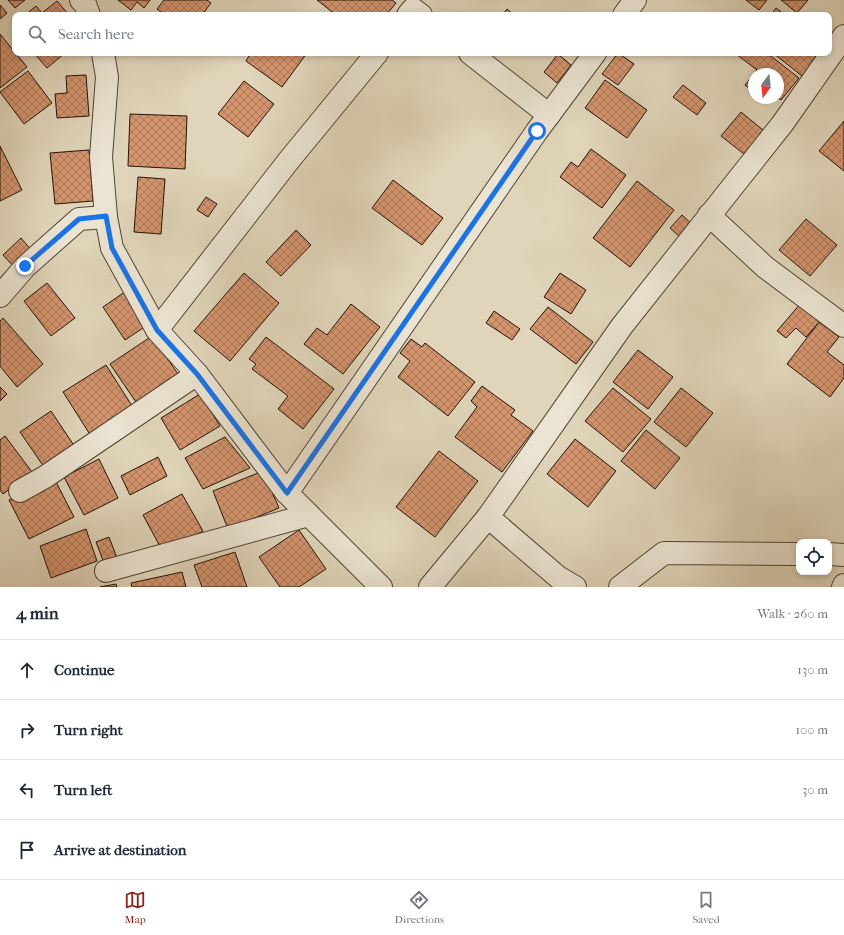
<!DOCTYPE html>
<html lang="en">
<head>
<meta charset="utf-8">
<style>
  :root { --surface:#fff; --page:#f6f6f7; --text:#1f2937; --muted:#747a83; --line:#e0e1e3; --accent:#8f2418 }
  body { margin:0; font-family:"IM FELL French Canon",serif; background:var(--page); color:var(--text) }
  .controls { position:absolute; right:12px; bottom:12px; display:grid; overflow:hidden; border-radius:8px; box-shadow:0 2px 6px #0003 }
  .controls button { width:36px; height:36px; display:grid; place-items:center; padding:0; border:0; border-bottom:1px solid var(--line); background:var(--surface); color:var(--text); font:20px sans-serif }
  .compass { position:absolute; left:748px; top:68px; width:36px; height:36px; border-radius:50%; background:var(--surface); box-shadow:0 2px 6px #0003; rotate:195deg }
  .stop { position:absolute; width:12px; height:12px; margin:-9px; border:3px solid #1a73e8; border-radius:50%; background:#fff }
  .stop.end { background:#1a73e8; border-color:#fff; box-shadow:0 1px 4px #0008 }
  .list { margin:0; padding:0; list-style:none }
  h2 { display:flex; justify-content:space-between; align-items:center; height:52px; margin:0; padding:0 16px; font-size:17px }
  h2 small { font-size:13px; font-weight:400; color:var(--muted) }
  .list li { display:grid; grid-template-columns:26px 1fr auto; gap:12px; align-items:center; box-sizing:border-box; height:60px; padding:0 16px; border-top:1px solid var(--line) }
  .list b { display:block; font-size:15px; white-space:nowrap }
  .list em { font-size:13px; font-style:normal; color:var(--muted) }
  .icon { flex:none; width:22px; height:22px; fill:none; stroke:currentColor; stroke-width:2; stroke-linecap:round; stroke-linejoin:round }
  .map { position:relative; flex:none; width:844px; height:587px; overflow:hidden }
  .search { position:absolute; background:var(--surface); box-shadow:0 2px 6px #0003; left:12px; right:12px; top:12px; height:44px; display:flex; align-items:center; gap:10px; box-sizing:border-box; padding:0 14px; border-radius:8px; color:var(--muted); font-size:15px }
  .sheet { height:292px; background:var(--surface) }
  nav { display:flex; justify-content:space-around; align-items:center; box-sizing:border-box; height:56px; border-top:1px solid var(--line); background:var(--surface); font-size:11px; color:var(--muted) }
  nav a { display:grid; justify-items:center; gap:2px }
  nav .on { color:var(--accent) }
  .map>svg:first-child { display:block }
  .building { fill:url(#building-cross-hatch); stroke:#211407 }
  .lines { fill:none; stroke-linecap:round; stroke-linejoin:round }
  .minor-casing { stroke:#514434; stroke-width:24 }
  .minor { stroke:#ebe4d2; stroke-width:22 }
  .route { stroke:#1a73e8; stroke-width:5 }
</style>
</head>
<body>
<div class="map">
<svg width="844" height="587" viewBox="0 0 844 587">
  <defs>
    <pattern id="building-cross-hatch" width="8" height="8" patternUnits="userSpaceOnUse"><rect width="8" height="8" fill="#d4946e"/><path d="M0 0l8 8M0 8l8-8" fill="none" stroke="#ac7858"/></pattern>
  </defs>
  <rect width="100%" height="100%" fill="#e0d5ba"/>
  <filter id="stains"><feTurbulence type="fractalNoise" baseFrequency=".005" numOctaves="4"/><feColorMatrix values="0 0 0 0 .2 0 0 0 0 .09 0 0 0 0 .02 0 0 0 .5 -.17"/></filter>
  <radialGradient id="worn" r=".72"><stop offset=".6" stop-color="#630" stop-opacity="0"/><stop offset="1" stop-color="#630" stop-opacity=".3"/></radialGradient>
  <g class="building">
    <polygon points="8,0 25,0 15,8"/>
    <polygon points="118,0 150,0 144,8 137,2 131,10"/>
    <polygon points="164,0 207,0 211,3 202,15 165,15 157,9"/>
    <polygon points="317,0 392,0 396,3 386,15 336,15"/>
    <polygon points="746,0 767,0 759,10"/>
    <polygon points="781,0 808,0 797,13"/>
    <polygon points="57,1 69,15 25,15 36,6 42,13"/>
    <polygon points="0,5 7,13 0,19"/>
    <polygon points="776,8 785,15 771,15"/>
    <polygon points="507,9 514,15 502,15"/>
    <polygon points="0,34 27,67 0,88"/>
    <polygon points="34,53 65,53 47,68"/>
    <polygon points="251,53 307,53 282,87 246,61"/>
    <polygon points="618,53 634,64 618,85 602,74"/>
    <polygon points="737,53 767,53 799,78 781,100 778,98 778,74 754,74 757,70 736,54"/>
    <polygon points="773,53 820,53 802,76"/>
    <polygon points="558,54 571,65 557,83 544,72"/>
    <polygon points="28,71 52,103 24,124 0,92"/>
    <polygon points="754,74 754,92 745,85"/>
    <polygon points="86,75 89,116 57,118 55,94 67,93 66,76"/>
    <polygon points="605,80 647,110 627,138 585,108"/>
    <polygon points="244,81 274,104 248,137 218,114"/>
    <polygon points="683,85 706,103 697,115 673,97"/>
    <polygon points="741,112 763,130 744,154 721,136"/>
    <polygon points="130,114 187,116 185,169 128,166"/>
    <polygon points="844,121 844,171 819,151"/>
    <polygon points="0,146 22,190 0,201"/>
    <polygon points="591,149 626,175 602,208 560,177 571,162 578,167"/>
    <polygon points="89,150 93,201 55,204 50,153"/>
    <polygon points="138,177 165,179 161,234 134,232"/>
    <polygon points="393,180 443,218 422,245 372,208"/>
    <polygon points="637,181 674,210 630,267 593,238"/>
    <polygon points="206,197 217,204 208,217 197,210"/>
    <polygon points="682,215 694,226 682,239 670,228"/>
    <polygon points="806,219 837,245 810,276 779,250"/>
    <polygon points="296,230 311,245 281,276 266,262"/>
    <polygon points="21,238 32,251 14,267 3,255"/>
    <polygon points="244,273 279,303 230,361 194,331"/>
    <polygon points="560,273 586,290 571,314 544,297"/>
    <polygon points="47,283 75,318 51,336 24,301"/>
    <polygon points="129,289 152,322 125,340 103,307"/>
    <polygon points="801,303 821,320 806,337 796,328 786,338 777,331"/>
    <polygon points="351,304 380,327 343,374 304,344 317,328 327,335"/>
    <polygon points="548,307 593,342 576,364 530,329"/>
    <polygon points="494,311 520,329 512,340 486,323"/>
    <polygon points="3,318 43,364 17,387 0,366 0,321"/>
    <polygon points="819,322 839,337 827,352 844,365 844,378 830,397 787,364"/>
    <polygon points="152,336 180,377 138,405 110,364"/>
    <polygon points="266,337 334,389 303,429 278,409 288,396 252,369 256,364 249,359"/>
    <polygon points="411,339 422,347 425,343 475,382 448,416 398,377 410,361 400,353"/>
    <polygon points="638,350 673,377 648,409 613,382"/>
    <polygon points="106,365 134,409 91,436 63,392"/>
    <polygon points="482,386 515,410 511,415 533,431 502,472 455,437 477,407 471,401"/>
    <polygon points="0,387 7,394 0,401"/>
    <polygon points="613,388 651,419 623,452 585,421"/>
    <polygon points="681,388 713,413 686,447 654,422"/>
    <polygon points="200,394 220,426 180,450 161,418"/>
    <polygon points="51,411 75,447 44,467 20,432"/>
    <polygon points="646,430 680,458 655,489 621,461"/>
    <polygon points="5,436 32,472 3,494 0,490 0,440"/>
    <polygon points="225,437 250,468 203,489 185,458"/>
    <polygon points="575,439 616,471 588,507 547,474"/>
    <polygon points="439,451 478,481 435,537 396,507"/>
    <polygon points="158,457 167,476 130,495 121,476"/>
    <polygon points="99,459 118,498 84,515 64,477"/>
    <polygon points="263,471 279,508 228,529 213,491"/>
    <polygon points="54,478 74,517 29,539 9,500"/>
    <polygon points="182,494 203,531 163,552 143,515"/>
    <polygon points="86,529 97,561 51,578 40,546"/>
    <polygon points="299,530 326,569 299,587 280,587 259,557"/>
    <polygon points="109,537 117,558 104,563 96,542"/>
    <polygon points="235,552 247,587 202,587 194,565"/>
    <polygon points="182,572 186,587 132,587 131,583"/>
    <polygon points="116,584 117,587 100,587"/>
  </g>
  <g class="lines">
    <defs>
      <g id="minor">
        <polyline points="81,0 85,4 89,15"/>
        <polyline points="408,15 413,9 421,15"/>
        <polyline points="624,15 635,0"/>
        <polyline points="103,53 107,77 101,157 106,217 112,248 157,330 197,374 287,493 381,587"/>
        <polyline points="470,53 549,115"/>
        <polyline points="709,215 765,267 844,326"/>
        <polyline points="0,296 25,267 79,219 106,217"/>
        <polyline points="157,330 290,159 377,53"/>
        <polyline points="20,491 45,477 197,374"/>
        <polyline points="287,493 537,131 595,53"/>
        <polyline points="829,554 844,555"/>
        <polyline points="106,571 309,515"/>
        <polyline points="430,587 488,517"/>
        <polyline points="575,587 558,577 488,517 622,326 783,123 844,36"/>
        <polyline points="620,587 664,553 799,554"/>
        <polyline points="843,587 844,585"/>
      </g>
    </defs>
    <use href="#minor" class="minor-casing"/>
    <use href="#minor" class="minor"/>
  </g>
  <g class="lines">
    <polyline class="route" points="25,266 79,219 106,216 112,248 157,330 197,374 287,493 537,131"/>
  </g>
  <rect width="100%" height="100%" filter="url(#stains)"/>
  <rect width="100%" height="100%" fill="url(#worn)"/>
</svg>
<div class="controls">
<button><svg class="icon" aria-label="locate" viewBox="0 0 24 24"><circle cx="12" cy="12" r="6"/><path d="M12 2v4M12 18v4M2 12h4M18 12h4"/></svg></button>
</div>
<svg class="compass" viewBox="-18 -18 36 36"><path d="M0-13l5 13h-10z" fill="#e53935"/><path d="M0 13l5-13h-10z" fill="#747a83"/></svg>
<div class="stop" style="left:537px;top:131px"></div>
<div class="stop end" style="left:25px;top:266px"></div>
<div class="search"><svg class="icon" aria-label="search" viewBox="0 0 24 24"><circle cx="10" cy="10" r="6"/><path d="M15 15l6 6"/></svg>Search here</div>
</div>
<section class="sheet">
<h2>4 min<small>Walk · 260 m</small></h2>
<ul class="list">
<li><svg class="icon" aria-label="ahead" viewBox="0 0 24 24"><path d="M12 20V5M6 11l6-6 6 6"/></svg><div><b>Continue</b></div><em>130 m</em></li>
<li><svg class="icon" aria-label="right" viewBox="0 0 24 24"><path d="M7 20v-9h11M14 6l5 5-5 5"/></svg><div><b>Turn right</b></div><em>100 m</em></li>
<li><svg class="icon" aria-label="left" viewBox="0 0 24 24"><path d="M17 20v-9H6M10 6l-5 5 5 5"/></svg><div><b>Turn left</b></div><em>30 m</em></li>
<li><svg class="icon" aria-label="arrive" viewBox="0 0 24 24"><path d="M6 21V4h12l-3 4 3 4H6"/></svg><div><b>Arrive at destination</b></div></li>
</ul>
</section>
<nav>
<a class="on"><svg class="icon" aria-label="map" viewBox="0 0 24 24"><path d="M3 6l6-2 6 2 6-2v14l-6 2-6-2-6 2zM9 4v14M15 6v14"/></svg>Map</a>
<a><svg class="icon" aria-label="directions" viewBox="0 0 24 24"><path d="M12 3l9 9-9 9-9-9zM9 14v-3h6M13 9l2 2-2 2"/></svg>Directions</a>
<a><svg class="icon" aria-label="saved" viewBox="0 0 24 24"><path d="M7 4h10v16l-5-4-5 4z"/></svg>Saved</a>
</nav>
</body>
</html>
